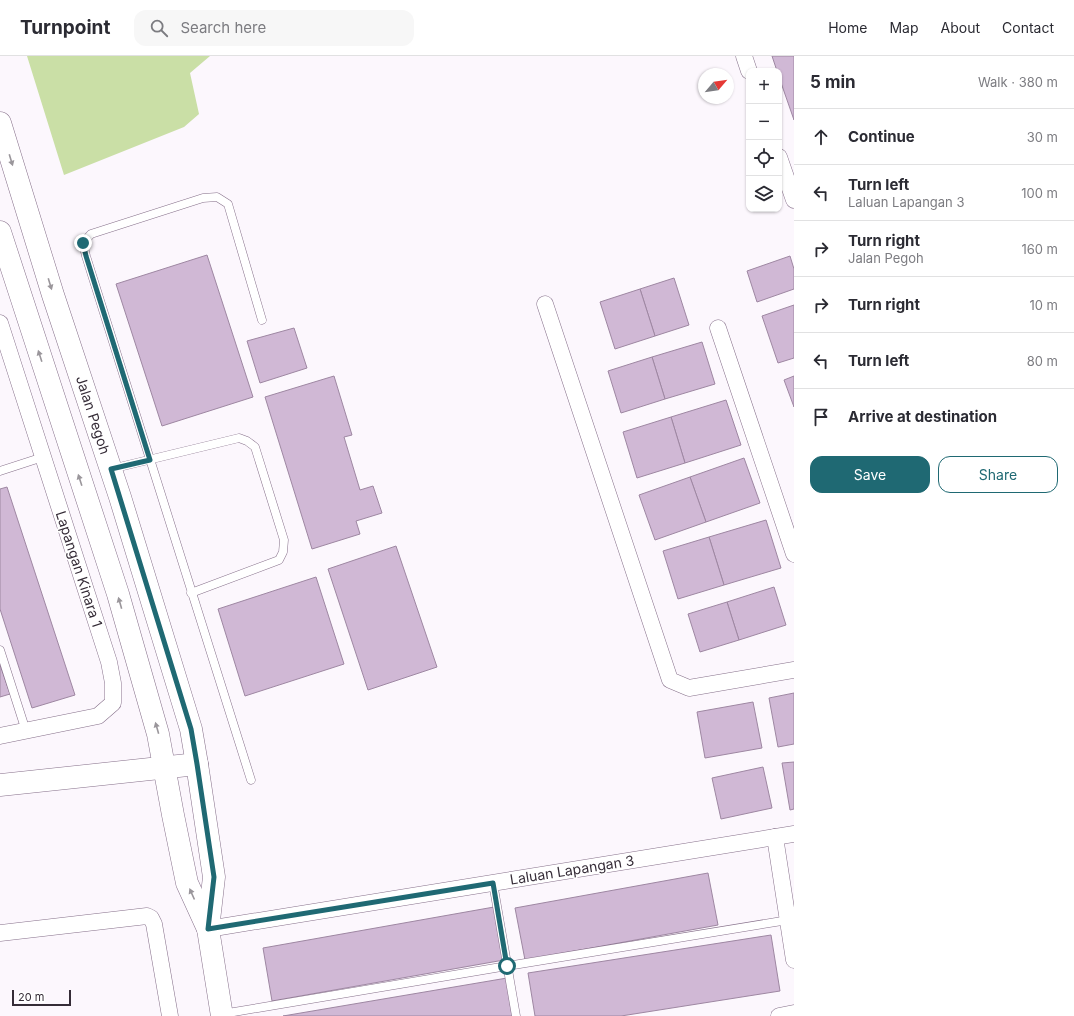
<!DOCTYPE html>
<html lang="en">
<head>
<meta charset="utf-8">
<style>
  :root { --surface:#fff; --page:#f7f7f7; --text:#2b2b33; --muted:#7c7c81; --line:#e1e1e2; --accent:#1f6973 }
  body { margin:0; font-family:Inter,sans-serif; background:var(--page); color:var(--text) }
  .controls { position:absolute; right:12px; top:12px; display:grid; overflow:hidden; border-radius:8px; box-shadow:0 1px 3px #0004 }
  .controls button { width:36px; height:36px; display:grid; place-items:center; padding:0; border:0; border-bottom:1px solid var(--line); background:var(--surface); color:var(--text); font:20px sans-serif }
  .compass { position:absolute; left:698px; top:12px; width:36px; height:36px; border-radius:50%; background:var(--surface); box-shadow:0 1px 3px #0004; rotate:61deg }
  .scale { position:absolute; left:12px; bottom:10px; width:59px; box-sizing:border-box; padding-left:4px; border:2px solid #352c37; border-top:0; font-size:11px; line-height:14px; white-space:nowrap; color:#352c37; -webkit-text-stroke:3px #fff; paint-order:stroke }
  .stop { position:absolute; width:12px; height:12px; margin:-9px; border:3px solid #1f6973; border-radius:50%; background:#fff }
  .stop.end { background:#1f6973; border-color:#fff; box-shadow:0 1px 4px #0008 }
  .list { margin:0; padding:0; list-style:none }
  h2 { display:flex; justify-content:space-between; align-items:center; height:52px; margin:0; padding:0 16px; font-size:17px }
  h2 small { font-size:13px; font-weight:400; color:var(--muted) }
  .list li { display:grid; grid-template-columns:26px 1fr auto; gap:12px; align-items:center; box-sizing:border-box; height:56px; padding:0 16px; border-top:1px solid var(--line) }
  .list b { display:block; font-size:15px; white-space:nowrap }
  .list p { margin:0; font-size:13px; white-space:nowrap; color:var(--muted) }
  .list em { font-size:13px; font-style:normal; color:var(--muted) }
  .actions { display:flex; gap:8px; padding:12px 16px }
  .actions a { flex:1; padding:9px 0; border:1px solid var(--accent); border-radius:12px; text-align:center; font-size:14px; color:var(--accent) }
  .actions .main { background:var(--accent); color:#fff }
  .icon { flex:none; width:22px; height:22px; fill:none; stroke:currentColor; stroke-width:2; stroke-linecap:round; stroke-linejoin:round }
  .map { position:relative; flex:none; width:794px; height:960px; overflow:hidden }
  header { display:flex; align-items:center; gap:24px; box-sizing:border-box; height:56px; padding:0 20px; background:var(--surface); border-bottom:1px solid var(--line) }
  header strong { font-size:19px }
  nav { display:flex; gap:22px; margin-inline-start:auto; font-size:14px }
  .search { width:280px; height:36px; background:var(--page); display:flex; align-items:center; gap:10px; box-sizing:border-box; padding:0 14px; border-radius:12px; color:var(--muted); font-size:15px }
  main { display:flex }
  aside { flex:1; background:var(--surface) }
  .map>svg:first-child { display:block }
  .green { fill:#cadfa6 }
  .building { fill:#d0b8d5; stroke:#9e87a2 }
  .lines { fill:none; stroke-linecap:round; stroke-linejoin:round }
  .lane-casing { stroke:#86708a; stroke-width:9 }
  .street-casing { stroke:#86708a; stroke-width:17 }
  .secondary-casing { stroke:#86708a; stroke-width:23 }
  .lane { stroke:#fff; stroke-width:8 }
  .street { stroke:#fff; stroke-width:16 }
  .secondary { stroke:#fff; stroke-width:22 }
  .oneway { fill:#9a969b }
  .route { stroke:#1f6973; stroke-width:5 }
  .labels { text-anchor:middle; stroke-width:3; stroke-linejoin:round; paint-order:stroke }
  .street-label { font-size:14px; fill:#352c37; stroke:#fff }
</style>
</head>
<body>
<header>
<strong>Turnpoint</strong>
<div class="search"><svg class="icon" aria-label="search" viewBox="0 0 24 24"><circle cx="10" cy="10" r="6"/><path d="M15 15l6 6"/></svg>Search here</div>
<nav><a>Home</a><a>Map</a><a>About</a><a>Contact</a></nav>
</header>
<main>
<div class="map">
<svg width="794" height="960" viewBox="0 0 794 960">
  <rect width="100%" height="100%" fill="#fcf7fd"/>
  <polygon class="green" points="27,0 210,0 190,17 199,58 184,71 64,119"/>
  <g class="building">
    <polygon points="772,0 794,0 794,64 779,21 779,15 777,15"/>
    <polygon points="207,199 253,341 162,370 116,228"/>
    <polygon points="790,200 794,213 794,233 757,246 747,215"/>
    <polygon points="674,222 689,269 655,280 640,233"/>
    <polygon points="640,233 655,280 615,293 600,246"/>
    <polygon points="794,249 794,302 778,307 762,260"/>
    <polygon points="294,272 307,312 260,327 247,285"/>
    <polygon points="702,286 715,328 665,343 652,301"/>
    <polygon points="652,301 665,343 621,357 608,315"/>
    <polygon points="334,320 352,379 344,381 360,434 373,430 382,457 356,465 360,478 312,493 265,341"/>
    <polygon points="794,320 794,351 784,324"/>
    <polygon points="726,344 741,389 685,407 671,361"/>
    <polygon points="671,361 685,407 637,422 623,376"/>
    <polygon points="744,402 760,447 706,466 690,421"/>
    <polygon points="690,421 706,466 655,484 639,439"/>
    <polygon points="7,431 75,639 32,652 0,553 0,433"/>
    <polygon points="766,464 781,512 724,529 709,481"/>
    <polygon points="709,481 724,529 678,543 663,495"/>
    <polygon points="396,490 437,611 368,634 328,513"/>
    <polygon points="316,521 344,608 245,640 218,553"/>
    <polygon points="774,531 786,569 739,584 727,546"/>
    <polygon points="727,546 739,584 700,596 688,558"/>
    <polygon points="0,609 10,638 0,641"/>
    <polygon points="794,637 794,688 778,691 769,642"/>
    <polygon points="753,646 762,692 705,702 697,656"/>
    <polygon points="794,706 794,753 790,754 782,707"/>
    <polygon points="763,711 772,752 721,763 712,722"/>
    <polygon points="708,817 718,869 525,904 515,852"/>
    <polygon points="494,851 504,904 272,945 263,892"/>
    <polygon points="771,879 780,935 621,960 535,960 528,917"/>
    <polygon points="507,922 514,960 283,960"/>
  </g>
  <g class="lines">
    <defs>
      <g id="lane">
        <polyline points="111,413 239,382 247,385 255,391 284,484 283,496 279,504 191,537"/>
        <polyline points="0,415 43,401"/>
        <polyline points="0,594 26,675"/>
        <polyline points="251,724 86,200 83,187 91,178 203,142 217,141 228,148 262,264"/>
        <polyline points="493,827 516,960"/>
        <polyline points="222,958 507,910 788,864"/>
      </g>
      <g id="street">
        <polyline points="744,0 749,15"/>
        <polyline points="779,101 794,144"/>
        <polyline points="545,248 670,624 689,632 794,614"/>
        <polyline points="0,267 109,606 113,627 113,647 98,660 0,680"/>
        <polyline points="718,272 794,498"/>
        <polyline points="775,781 794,904"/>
        <polyline points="208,873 794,778"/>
        <polyline points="0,877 147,860 151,862 154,868 170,960"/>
        <polyline points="779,960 794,957"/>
      </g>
      <g id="secondary">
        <polyline points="0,67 53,239 120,441 191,673 197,708 214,821 208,873 222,960"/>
        <polyline points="0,176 118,538 158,678 173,759 187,827 208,873"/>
        <polyline points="0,729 197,708"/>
      </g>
    </defs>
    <use href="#lane" class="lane-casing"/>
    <use href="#street" class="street-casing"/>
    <use href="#secondary" class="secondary-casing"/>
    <use href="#lane" class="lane"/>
    <use href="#street" class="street"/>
    <use href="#secondary" class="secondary"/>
  </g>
  <defs><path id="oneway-solid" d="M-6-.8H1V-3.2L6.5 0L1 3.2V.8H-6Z"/></defs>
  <g class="oneway">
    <use href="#oneway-solid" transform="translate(11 104) rotate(73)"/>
    <use href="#oneway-solid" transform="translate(50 228) rotate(73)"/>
    <use href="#oneway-solid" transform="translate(40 300) rotate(-108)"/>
    <use href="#oneway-solid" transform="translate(80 424) rotate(-108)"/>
    <use href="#oneway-solid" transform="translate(120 547) rotate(-106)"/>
    <use href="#oneway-solid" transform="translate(157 672) rotate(-106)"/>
    <use href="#oneway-solid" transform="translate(192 838) rotate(-114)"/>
  </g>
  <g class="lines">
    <polyline class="route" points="83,187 86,200 150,404 111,413 191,673 197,708 214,821 208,873 493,827 507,910"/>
  </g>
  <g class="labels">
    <g class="street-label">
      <text transform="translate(93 359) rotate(72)" y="5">Jalan Pegoh</text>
      <text transform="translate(79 513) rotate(72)" y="5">Lapangan Kinara 1</text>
      <text transform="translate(572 814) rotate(-9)" y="5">Laluan Lapangan 3</text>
    </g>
  </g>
</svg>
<div class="controls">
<button>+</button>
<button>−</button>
<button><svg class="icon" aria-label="locate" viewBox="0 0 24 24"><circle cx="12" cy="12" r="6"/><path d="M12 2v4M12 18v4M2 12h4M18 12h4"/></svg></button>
<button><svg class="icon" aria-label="layers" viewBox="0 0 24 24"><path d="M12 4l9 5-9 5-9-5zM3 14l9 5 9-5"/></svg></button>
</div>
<svg class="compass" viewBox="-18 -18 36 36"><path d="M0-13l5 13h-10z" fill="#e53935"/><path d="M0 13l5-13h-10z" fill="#7c7c81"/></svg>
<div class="scale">20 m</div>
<div class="stop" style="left:507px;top:910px"></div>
<div class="stop end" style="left:83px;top:187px"></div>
</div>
<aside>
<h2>5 min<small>Walk · 380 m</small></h2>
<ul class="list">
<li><svg class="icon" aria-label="ahead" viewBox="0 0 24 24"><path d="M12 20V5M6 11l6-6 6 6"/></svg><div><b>Continue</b></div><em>30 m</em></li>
<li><svg class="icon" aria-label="left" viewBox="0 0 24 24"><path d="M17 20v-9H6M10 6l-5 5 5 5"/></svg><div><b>Turn left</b><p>Laluan Lapangan 3</p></div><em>100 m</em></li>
<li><svg class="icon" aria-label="right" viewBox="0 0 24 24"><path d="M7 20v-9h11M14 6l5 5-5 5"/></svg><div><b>Turn right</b><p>Jalan Pegoh</p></div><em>160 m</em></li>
<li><svg class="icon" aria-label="right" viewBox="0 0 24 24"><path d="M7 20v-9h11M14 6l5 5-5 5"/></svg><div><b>Turn right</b></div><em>10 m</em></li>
<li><svg class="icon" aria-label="left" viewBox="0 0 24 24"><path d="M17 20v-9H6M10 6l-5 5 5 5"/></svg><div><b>Turn left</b></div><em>80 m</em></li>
<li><svg class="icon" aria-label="arrive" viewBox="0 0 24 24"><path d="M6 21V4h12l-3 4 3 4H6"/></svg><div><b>Arrive at destination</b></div></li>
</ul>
<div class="actions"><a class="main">Save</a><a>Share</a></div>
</aside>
</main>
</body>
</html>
